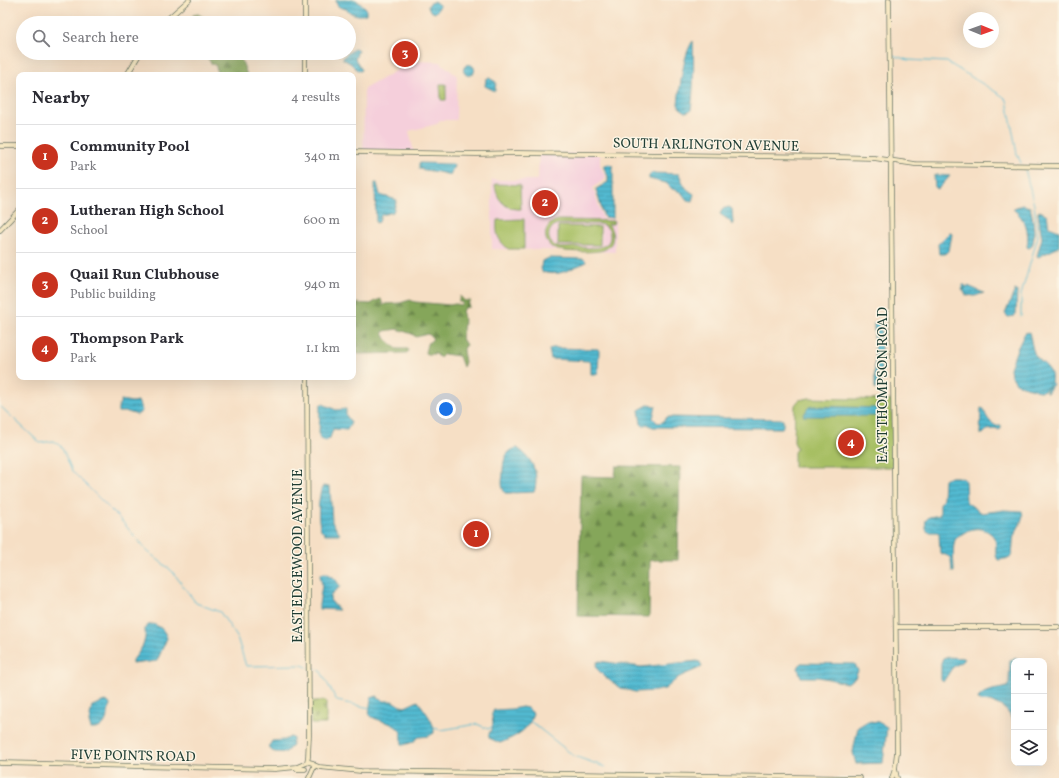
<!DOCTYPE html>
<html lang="en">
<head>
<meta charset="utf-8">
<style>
  :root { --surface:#fff; --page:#f2f2f3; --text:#2b2b33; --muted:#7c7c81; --line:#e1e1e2; --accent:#c8321e }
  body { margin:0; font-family:Vollkorn,serif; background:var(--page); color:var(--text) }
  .controls { position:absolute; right:12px; bottom:12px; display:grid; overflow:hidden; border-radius:8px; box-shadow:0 4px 16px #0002 }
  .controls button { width:36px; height:36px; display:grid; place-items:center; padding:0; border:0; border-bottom:1px solid var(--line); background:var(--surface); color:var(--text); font:20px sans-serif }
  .compass { position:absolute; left:963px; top:12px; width:36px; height:36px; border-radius:50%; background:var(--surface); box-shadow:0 4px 16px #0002; rotate:91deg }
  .you { position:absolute; left:446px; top:409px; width:14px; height:14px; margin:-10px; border:3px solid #fff; border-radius:50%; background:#1a73e8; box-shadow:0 0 0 6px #1a73e833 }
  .badge { display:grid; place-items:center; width:26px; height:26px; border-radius:50%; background:var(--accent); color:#fff; font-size:13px; font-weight:700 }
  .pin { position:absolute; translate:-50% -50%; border:2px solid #fff; box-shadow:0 1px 4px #0006 }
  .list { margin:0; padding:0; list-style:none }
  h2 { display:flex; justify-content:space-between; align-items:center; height:52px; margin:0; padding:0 16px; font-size:17px }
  h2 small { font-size:13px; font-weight:400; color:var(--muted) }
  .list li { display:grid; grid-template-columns:26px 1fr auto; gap:12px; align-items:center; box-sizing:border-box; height:64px; padding:0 16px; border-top:1px solid var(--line) }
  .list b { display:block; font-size:15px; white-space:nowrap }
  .list p { margin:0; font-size:13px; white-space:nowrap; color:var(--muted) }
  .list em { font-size:13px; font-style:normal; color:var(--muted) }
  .icon { flex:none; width:22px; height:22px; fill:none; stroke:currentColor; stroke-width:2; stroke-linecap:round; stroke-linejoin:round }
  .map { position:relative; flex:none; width:1059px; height:778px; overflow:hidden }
  .search { position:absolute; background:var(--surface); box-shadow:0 4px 16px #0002; left:16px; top:16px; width:340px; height:44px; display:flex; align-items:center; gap:10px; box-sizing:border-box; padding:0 14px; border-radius:22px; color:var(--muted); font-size:15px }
  .panel { position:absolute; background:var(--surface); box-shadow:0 4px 16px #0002; left:16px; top:72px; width:340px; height:308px; border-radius:8px }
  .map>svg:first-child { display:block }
  .built { fill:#f5cfdb }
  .forest { fill:url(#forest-firs); stroke:#527247 }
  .cemetery { fill:url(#cemetery-stones); stroke:#637e4c }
  .park { fill:#a7bf64; stroke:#637e4c; fill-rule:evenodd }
  .water { fill:url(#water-rules); stroke:#397c82 }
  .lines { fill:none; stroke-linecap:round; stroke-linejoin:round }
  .stream { stroke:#53bad1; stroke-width:1 }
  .secondary-casing { stroke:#6a7667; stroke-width:5.5 }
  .secondary { stroke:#f7e8c3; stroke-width:4 }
  .labels { text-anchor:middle; stroke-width:3; stroke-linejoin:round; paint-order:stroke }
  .street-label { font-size:14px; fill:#1f3d34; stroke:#fcf5e5 }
</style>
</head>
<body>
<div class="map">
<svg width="1059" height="778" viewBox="0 0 1059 778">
  <defs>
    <pattern id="forest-firs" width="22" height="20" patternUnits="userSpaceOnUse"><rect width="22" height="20" fill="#85a65a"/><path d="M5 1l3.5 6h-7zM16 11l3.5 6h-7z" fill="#6c884b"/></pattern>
    <pattern id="cemetery-stones" width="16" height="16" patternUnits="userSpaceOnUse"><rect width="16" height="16" fill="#a7bf64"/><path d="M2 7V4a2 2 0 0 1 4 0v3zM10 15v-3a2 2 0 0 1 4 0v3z" fill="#879c53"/></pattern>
    <pattern id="water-rules" width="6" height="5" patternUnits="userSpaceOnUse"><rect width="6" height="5" fill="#53bad1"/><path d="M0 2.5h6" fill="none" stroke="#4498aa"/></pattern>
  </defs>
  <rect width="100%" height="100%" fill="#fcf5e5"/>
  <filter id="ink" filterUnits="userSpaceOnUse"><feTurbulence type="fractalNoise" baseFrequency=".025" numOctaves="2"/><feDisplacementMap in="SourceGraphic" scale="8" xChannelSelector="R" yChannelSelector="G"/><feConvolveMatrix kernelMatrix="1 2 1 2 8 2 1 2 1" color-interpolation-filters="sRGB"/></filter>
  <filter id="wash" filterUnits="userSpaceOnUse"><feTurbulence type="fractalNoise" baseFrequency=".012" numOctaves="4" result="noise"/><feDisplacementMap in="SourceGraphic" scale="16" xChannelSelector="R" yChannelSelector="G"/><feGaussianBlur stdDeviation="0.9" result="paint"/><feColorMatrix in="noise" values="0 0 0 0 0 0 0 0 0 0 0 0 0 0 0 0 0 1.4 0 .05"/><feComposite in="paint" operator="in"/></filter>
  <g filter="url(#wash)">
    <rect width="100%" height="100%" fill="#f6dfc5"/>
    <g class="built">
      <polygon points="413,61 440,62 457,76 456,120 440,120 437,124 409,131 414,153 363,152 364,89"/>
      <polygon points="539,153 600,154 600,165 606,178 593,188 603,219 615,219 615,252 492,249 492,180 538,180"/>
    </g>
    <g class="forest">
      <polygon points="198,14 214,23 194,23 193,15"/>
      <polygon points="204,53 239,53 247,75 215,75 217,71 216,66 211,63"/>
      <path d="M460 296 465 301 468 300 471 301 468 303 469 307 464 308 462 311C465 318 464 329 461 337L466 345 463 351 465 362 463 367 459 356 444 354 440 358 436 354H427L425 353 427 344 433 339 430 335 427 334 416 337 412 334 397 329 384 331 383 333 386 339 397 349H408V352L406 353 360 354 353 353V345L354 343 353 342V303L371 304 375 301 381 299 383 306 385 304 400 303 410 300 415 302 450 305 455 304 460 305 462 304V302H459V299Z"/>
      <polygon points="616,466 680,467 678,560 650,560 649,617 578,616 581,476 615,477"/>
    </g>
    <polygon class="cemetery" points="309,701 326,701 326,724 311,724"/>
    <g class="park">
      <polygon points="440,84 446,84 446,100 441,100"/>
      <path d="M495 184 520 185 521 209C505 210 496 199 495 184Z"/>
      <path d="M524 219V249H508C497 239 496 234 497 220Z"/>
      <path d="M558 220 614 221 613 224H608C615 233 615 246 603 250 595 253 563 252 555 249 541 242 543 224 558 220ZM557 224H600L605 226 609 230C616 252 588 248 576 247 570 247 560 249 555 246 545 240 548 228 557 224Z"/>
      <polygon points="558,226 600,227 600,245 558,245"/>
      <polygon points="809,398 892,400 893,467 794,467 794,452 797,448 794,442 795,405 799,400"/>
    </g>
    <g class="water">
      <path d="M336 0H356L366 8V14C362 16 355 15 351 13 349 12 348 10 346 9 342 8 340 8 337 5Z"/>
      <polygon points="434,1 440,6 435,13 430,11 428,6 429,4"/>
      <path d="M693 41C694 65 694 87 691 110L686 112 680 108 678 104C680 88 683 54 693 41Z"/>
      <polygon points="355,48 358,50 355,59 362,70 360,71 357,70 350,63 343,59 343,57"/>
      <circle cx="469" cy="70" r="5.5"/>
      <polygon points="489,78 496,82 495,91 485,86 486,79"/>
      <polygon points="419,163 453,164 454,166 450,175 438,172 419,169"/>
      <polygon points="610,164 613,166 613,218 604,217 596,189 608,182 608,176 603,166 604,165"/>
      <path d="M651 173 679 174C684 185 684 188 694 194L692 201 687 200 681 192 672 189 666 183 649 179V176Z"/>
      <polygon points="937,175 950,176 938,189 935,187 934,176"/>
      <polygon points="375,183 377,183 380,195 397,200 393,212 381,215 379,222 376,223"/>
      <path d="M1023 205 1030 207C1033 218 1036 235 1032 246L1029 248 1027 247C1030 232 1025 218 1013 209L1015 207Z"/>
      <polygon points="729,207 732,209 733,223 732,225 730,221 720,214 722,209"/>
      <polygon points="1040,211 1047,215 1049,227 1059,231 1059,247 1038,257 1037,256 1042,238 1038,214 1038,212"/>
      <polygon points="950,232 951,232 952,234 949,251 944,254 939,254 938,244"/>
      <path d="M549 258 584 259 586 261 585 263C568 269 561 277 542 272L541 267 542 261Z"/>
      <polygon points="963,285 965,285 966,287 968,286 984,293 975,296 966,295 964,292 965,287 963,291 961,290"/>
      <polygon points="1015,290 1017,291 1016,314 1014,316 1008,317 1005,314"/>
      <polygon points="876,321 880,323 881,326 881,384 879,389 876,390 875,388 874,323"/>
      <path d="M1028 332H1029C1031 339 1032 349 1035 355 1041 364 1054 367 1051 382L1053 384 1047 393 1046 391 1050 384 1045 390 1039 391 1017 384 1011 375 1010 368 1017 349 1025 333Z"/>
      <polygon points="552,348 598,349 599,351 598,374 591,374 591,364 589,361 551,359 549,350"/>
      <polygon points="121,400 132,402 138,401 142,411 137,415 128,412 118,412 118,408"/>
      <polygon points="323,404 336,410 346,409 346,415 351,423 347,430 333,429 330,438 326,441 320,439 319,435 320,407 321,404"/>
      <polygon points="648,405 656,406 653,418 658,423 663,422 667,417 781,419 783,420 783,426 782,428 653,427 647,424 643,426 641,424 639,410"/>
      <polygon points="811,406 878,408 880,416 803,416 808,408"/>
      <path d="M981 408 984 409C985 414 987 419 992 423 993 424 995 425 996 426L998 425H1001V429L998 430 996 428 995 429 987 430 983 434H980Z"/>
      <path d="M517 448C532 457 540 475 534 492L509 493H505C501 487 502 481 503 474 503 463 504 451 517 448Z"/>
      <path d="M949 477C955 477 962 476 965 481L966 502 982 513 1004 510 1022 511C1025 520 1017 528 1014 536 1012 543 1014 552 1010 558L998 560C993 553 999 544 993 536 984 526 972 527 962 534 959 535 956 537 955 540 952 549 954 563 954 572H952L951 559 948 556 940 553 939 533 937 532H928C925 529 925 524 926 520L929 517 940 515V504L943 498 944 480Z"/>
      <path d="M323 486 330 487 332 522 340 534H325C324 533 321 530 321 529 317 521 318 493 323 486Z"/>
      <path d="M324 573C332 574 337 580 340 587 335 591 330 593 330 600L339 610 319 609V605L322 585 320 575Z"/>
      <path d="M153 624C161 627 164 630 167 638L157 661 132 664V661C140 651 147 643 145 629L148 625Z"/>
      <polygon points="946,657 964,658 965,659 952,668 943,682 941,680 941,663 943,658"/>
      <path d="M1016 658 1024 661H1014V721L1012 720C1008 706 993 701 979 701L978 698C985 689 997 690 1007 687L1009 683 1010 660Z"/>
      <polygon points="600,661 641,667 697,661 700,662 702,667 679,677 665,689 655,691 635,692 620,688 605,677 597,669 596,665 597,662"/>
      <polygon points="801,663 855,664 858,671 855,678 847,683 819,677 801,677 798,668"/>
      <path d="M377 696 384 701H392L401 706 405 707 418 701C424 710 435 722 434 733L429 736 419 737 413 742 404 745 402 744C401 740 403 735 400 731 393 720 374 722 369 714L371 698Z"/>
      <path d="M106 701 109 703 110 705C107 717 106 730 91 729L89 722 92 706Z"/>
      <path d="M522 707 527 708 533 713C530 730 515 737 500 743L489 738C488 732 492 730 493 724 493 718 490 715 494 710L512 709Z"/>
      <polygon points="868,721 878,722 887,727 883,763 856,764 853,752 858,727"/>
      <path d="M290 737 293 738 292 746 286 752C278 753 264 753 272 741L285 740Z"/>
    </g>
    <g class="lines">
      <g class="stream">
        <polyline points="892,55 908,60 947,62 1004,97 1007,100 1017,154 1021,163"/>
        <polyline points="1021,316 1021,295 1038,236 1034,205 1025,169"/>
        <polyline points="0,406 40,443 53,441 62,447 72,471 120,519 147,551 172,571 196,603 220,612 237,637 246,666 302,665 307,667"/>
        <polyline points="310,668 320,670 337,701 370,708"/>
        <polyline points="530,721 574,756 605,767"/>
        <polyline points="434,728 441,730 477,724 488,729 492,727"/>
      </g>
    </g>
  </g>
  <g filter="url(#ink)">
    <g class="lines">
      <defs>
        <g id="secondary">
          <polyline points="305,0 305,23"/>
          <polyline points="889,0 897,752 895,769 897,778"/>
          <polyline points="163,23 189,0"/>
          <polyline points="305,53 305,75"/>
          <polyline points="127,75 140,53"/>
          <polyline points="0,146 19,146"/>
          <polyline points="353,152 477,154 517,153 834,157 874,158 915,164 1059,166"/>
          <polyline points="0,230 19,210"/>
          <polyline points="307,377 309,735 308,757 307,762"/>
          <polyline points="896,627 1059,627"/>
          <polyline points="0,763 275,769 297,767 309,762 313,763 314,767 309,778"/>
          <polyline points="314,765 319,767 361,771 860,778"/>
          <polyline points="297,769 305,769"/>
          <polyline points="892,778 895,769"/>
        </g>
      </defs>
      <use href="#secondary" class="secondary-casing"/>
      <use href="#secondary" class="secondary"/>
    </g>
  </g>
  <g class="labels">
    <g class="street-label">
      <text transform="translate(706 144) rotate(1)" y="5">SOUTH ARLINGTON AVENUE</text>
      <text transform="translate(882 385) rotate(-90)" y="5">EAST THOMPSON ROAD</text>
      <text transform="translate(297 556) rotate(-90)" y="5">EAST EDGEWOOD AVENUE</text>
      <text transform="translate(133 755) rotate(1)" y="5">FIVE POINTS ROAD</text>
    </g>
  </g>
</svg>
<div class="controls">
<button>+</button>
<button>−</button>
<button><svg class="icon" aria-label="layers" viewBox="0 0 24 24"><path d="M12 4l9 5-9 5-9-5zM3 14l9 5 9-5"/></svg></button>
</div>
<svg class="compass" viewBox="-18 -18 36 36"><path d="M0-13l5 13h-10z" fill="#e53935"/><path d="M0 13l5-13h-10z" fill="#7c7c81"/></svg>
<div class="you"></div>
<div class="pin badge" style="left:476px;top:534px">1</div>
<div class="pin badge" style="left:545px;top:203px">2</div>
<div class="pin badge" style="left:405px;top:54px">3</div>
<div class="pin badge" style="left:851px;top:443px">4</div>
<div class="search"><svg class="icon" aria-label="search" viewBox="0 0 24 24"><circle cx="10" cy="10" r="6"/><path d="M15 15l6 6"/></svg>Search here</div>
<section class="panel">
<h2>Nearby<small>4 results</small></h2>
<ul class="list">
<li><span class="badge">1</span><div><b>Community Pool</b><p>Park</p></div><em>340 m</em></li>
<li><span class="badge">2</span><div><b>Lutheran High School</b><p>School</p></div><em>600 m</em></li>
<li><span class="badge">3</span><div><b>Quail Run Clubhouse</b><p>Public building</p></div><em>940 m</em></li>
<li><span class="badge">4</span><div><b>Thompson Park</b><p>Park</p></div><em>1.1 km</em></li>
</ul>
</section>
</div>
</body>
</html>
